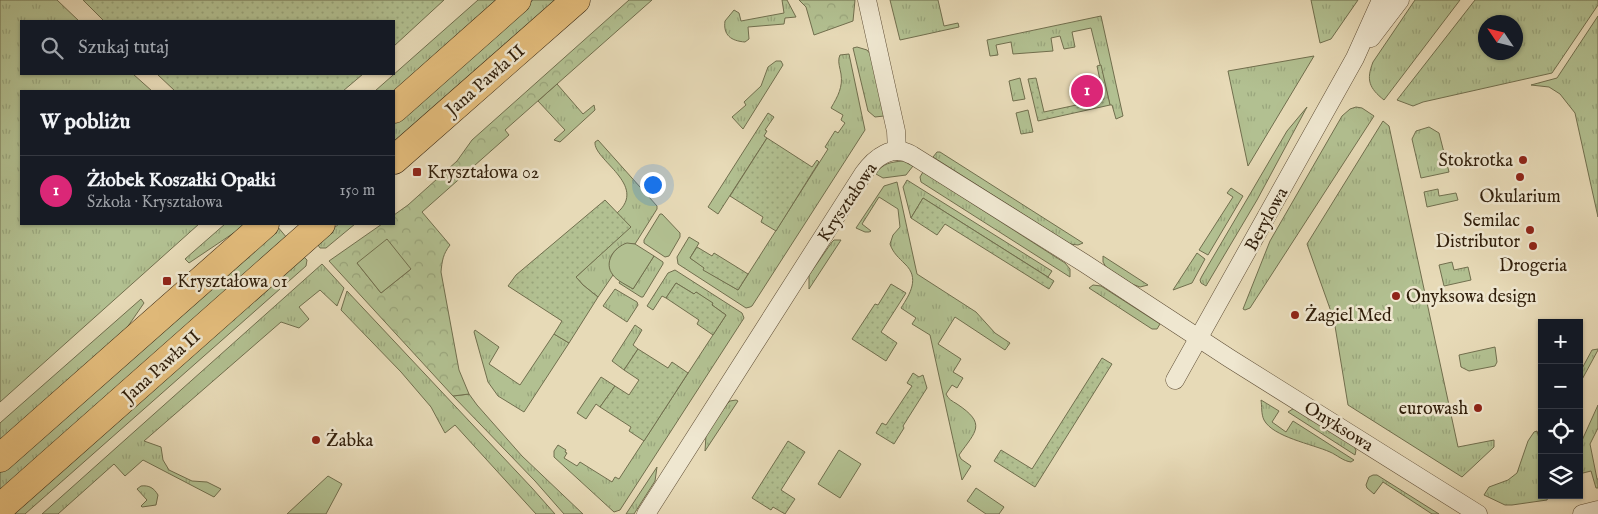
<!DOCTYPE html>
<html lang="pl">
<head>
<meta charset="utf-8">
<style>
  :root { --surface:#171b24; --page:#20242c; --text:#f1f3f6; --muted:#9ea1a6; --line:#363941; --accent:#db2777 }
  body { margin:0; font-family:"IM FELL English",serif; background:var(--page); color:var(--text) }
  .controls { position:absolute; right:15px; bottom:15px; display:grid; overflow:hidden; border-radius:0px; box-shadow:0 1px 4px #0004 }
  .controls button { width:45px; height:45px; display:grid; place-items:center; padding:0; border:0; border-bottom:1px solid var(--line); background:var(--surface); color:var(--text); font:25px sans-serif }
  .compass { position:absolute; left:1478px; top:15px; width:45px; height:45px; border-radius:50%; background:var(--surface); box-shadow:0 1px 4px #0004; rotate:305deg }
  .you { position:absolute; left:652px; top:184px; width:18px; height:18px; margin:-12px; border:4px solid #fff; border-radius:50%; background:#1a73e8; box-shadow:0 0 0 8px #1a73e833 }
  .badge { display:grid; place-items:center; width:32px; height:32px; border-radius:50%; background:var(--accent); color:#fff; font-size:16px; font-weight:700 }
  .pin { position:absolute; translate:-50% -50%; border:2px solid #fff; box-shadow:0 1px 5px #0006 }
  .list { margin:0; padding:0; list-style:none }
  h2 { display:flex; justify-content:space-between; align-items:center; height:65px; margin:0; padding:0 20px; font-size:21px }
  h2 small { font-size:16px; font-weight:400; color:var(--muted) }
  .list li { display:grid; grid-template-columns:32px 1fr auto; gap:15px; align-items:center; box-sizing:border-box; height:70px; padding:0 20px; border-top:1px solid var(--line) }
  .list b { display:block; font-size:19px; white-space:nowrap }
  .list p { margin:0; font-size:16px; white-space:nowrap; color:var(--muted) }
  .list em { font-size:16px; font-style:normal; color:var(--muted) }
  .icon { flex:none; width:28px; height:28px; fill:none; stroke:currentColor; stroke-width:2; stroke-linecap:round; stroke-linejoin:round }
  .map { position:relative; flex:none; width:1598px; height:514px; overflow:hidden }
  .search { position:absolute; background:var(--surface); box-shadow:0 1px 4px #0004; left:20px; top:20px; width:375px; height:55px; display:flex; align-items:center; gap:12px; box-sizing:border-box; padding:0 18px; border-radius:0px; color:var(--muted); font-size:19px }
  .panel { position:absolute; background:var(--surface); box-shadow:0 1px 4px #0004; left:20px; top:90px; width:375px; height:135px; border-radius:0px }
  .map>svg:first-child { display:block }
  .grass { fill:url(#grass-tufts); stroke:#716f4e; fill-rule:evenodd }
  .forest { fill:url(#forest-crowns); stroke:#716f4e; fill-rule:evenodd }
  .park { fill:#b2c091; stroke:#716f4e }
  .garden { fill:url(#garden-dots); stroke:#716f4e }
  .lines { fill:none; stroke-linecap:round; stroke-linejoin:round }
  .street-casing { stroke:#5e4d35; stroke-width:19 }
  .primary-casing { stroke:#301e0a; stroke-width:29 }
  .street { stroke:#efe7d0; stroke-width:18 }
  .primary { stroke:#e4bd7c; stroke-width:28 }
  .poi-dot { fill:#8f2418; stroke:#efe7d0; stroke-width:2 }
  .labels { text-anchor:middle; stroke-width:5; stroke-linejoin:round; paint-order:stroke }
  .street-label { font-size:18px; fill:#301e0a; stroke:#efe7d0 }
  .poi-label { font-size:18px; fill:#301e0a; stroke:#efe7d0; text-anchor:start }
</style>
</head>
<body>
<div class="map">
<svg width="1598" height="514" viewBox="0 0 1598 514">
  <defs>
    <pattern id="grass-tufts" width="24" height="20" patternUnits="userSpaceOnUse" patternTransform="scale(1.25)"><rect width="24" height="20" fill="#b2c091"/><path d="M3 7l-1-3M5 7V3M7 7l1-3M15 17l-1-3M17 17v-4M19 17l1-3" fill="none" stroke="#99a57c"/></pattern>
    <pattern id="forest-crowns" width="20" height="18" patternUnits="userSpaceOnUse" patternTransform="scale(1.25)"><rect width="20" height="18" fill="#b2c091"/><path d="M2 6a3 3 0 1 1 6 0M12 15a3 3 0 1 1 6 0" fill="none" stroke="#99a57c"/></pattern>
    <pattern id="garden-dots" width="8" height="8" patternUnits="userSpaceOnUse" patternTransform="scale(1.25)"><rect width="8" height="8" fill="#b2c091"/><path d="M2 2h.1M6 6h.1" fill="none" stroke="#99a57c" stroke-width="1.8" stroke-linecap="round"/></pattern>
  </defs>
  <rect width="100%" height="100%" fill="#e7dab7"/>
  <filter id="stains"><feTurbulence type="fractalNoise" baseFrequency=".004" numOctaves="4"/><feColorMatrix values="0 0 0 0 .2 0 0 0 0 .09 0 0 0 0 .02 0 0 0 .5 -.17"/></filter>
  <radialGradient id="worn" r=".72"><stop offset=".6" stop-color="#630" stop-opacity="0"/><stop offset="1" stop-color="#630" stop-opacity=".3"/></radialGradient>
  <g class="grass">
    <polygon points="0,0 57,0 79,21 21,21 21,74 133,74 152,91 21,91 21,224 199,224 0,402"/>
    <polygon points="478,0 500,0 394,91 375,91"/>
    <polygon points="533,0 556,0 394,144 394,123"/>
    <path d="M782 0H787L796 17 785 18 784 24 748 27 749 39 745 42C731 41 723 35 725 21L734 10 739 13 741 21 784 13Z"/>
    <polygon points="890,0 938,0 944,26 958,23 959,27 900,40"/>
    <polygon points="1311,0 1358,0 1331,39 1320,43"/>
    <path d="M1415 0H1460L1384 100C1369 88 1366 80 1373 62Z"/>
    <path d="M1475 0H1598V5L1552 73 1423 102 1413 106 1397 100ZM1516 22V52H1486V22Z"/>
    <polygon points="1101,16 1123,116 1116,119 1112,105 1110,105 1091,28 1072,32 1075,47 1064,49 1060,36 1051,38 1053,51 1013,54 1011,42 996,45 998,55 990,56 987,40"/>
    <polygon points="1598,16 1598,217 1575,113 1560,94 1549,87 1531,85 1557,78"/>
    <polygon points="857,47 867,50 871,55 884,116 875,117 868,111 853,48"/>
    <path d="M849 54 865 130 752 306 750 307 746 308 678 264 677 257 689 237 699 243 690 258 705 268 704 270 738 290 828 149 825 147 835 131 838 133 845 123 841 120 843 115 831 108C838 96 843 87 841 74 840 68 838 63 839 58L840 55Z"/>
    <polygon points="1314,56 1248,166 1228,71"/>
    <polygon points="776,61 781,61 783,65 743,129 732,117 746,105 744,102 761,86 768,67"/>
    <polygon points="1020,78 1025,99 1013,101 1009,81"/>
    <polygon points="557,84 583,114 594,105 595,110 560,142 554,140 565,130 538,101"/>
    <polygon points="1307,107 1257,200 1206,286 1201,283 1200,280 1202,276 1287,131"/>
    <polygon points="1356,107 1362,108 1374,116 1250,308 1245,310 1243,309 1270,241 1342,116 1350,109"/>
    <polygon points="1028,110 1033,132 1021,134 1016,113"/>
    <polygon points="768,113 774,117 765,130 767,131 764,136 767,138 718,214 708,207"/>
    <polygon points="1383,121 1389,126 1458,447 1494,440 1494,447 1462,477 1348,405 1334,320 1307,244"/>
    <polygon points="1429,127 1439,133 1449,172 1421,178 1412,139 1416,131"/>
    <path d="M598 140 657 206V209L635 244C616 243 604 257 613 275L598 297 583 285 576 277 630 227 617 213C649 185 593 160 595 142Z"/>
    <polygon points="937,152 940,152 1083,243 1078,245 1070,244 933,157"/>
    <path d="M903 161 913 166 906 175 883 178 876 174C882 163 892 162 903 161Z"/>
    <polygon points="923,172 1065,263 1070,269 1070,277 921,182 920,177"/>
    <polygon points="907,180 1052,271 1048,277 923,198 911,218 903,187"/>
    <path d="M897 182 917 274 976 312 995 333 1010 343 1005 350 955 317 938 344 961 359 953 372 963 378 957 388 952 385 946 394C948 399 952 401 957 404 987 424 976 431 959 455L961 459 971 466 962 480 930 335 912 324 916 318 901 308C910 294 920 278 905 264 899 258 893 253 890 244L893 235 900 227 898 209 879 197 862 224 871 231 869 232H865L856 228 884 186Z"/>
    <polygon points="1231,188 1243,196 1208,255 1199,250 1233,197 1227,193"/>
    <polygon points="1438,189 1439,196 1456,193 1458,200 1427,207 1424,192"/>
    <polygon points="225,224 247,224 189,263 185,259"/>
    <polygon points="339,224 355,224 326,248 320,248 316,242"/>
    <polygon points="277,226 287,238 0,492 0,472"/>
    <polygon points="834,240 841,240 809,289 809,275 832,242"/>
    <polygon points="1197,253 1205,259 1192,283 1173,290"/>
    <polygon points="302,255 307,260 306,266 25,514 9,514"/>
    <polygon points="654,256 663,262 663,264 643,297 641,297 619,283 620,281 633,289"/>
    <polygon points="1103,256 1148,285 1140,287 1132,284 1106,267 1103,262"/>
    <polygon points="1452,262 1454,270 1468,267 1471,280 1444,286 1439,265"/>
    <polygon points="322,264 344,288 337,306 320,290 299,307 309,319 299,328 281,322 144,441 161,447 163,460 169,470 192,481 207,482 221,489 214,497 143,460 125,476 114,464 58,514 42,514"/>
    <polygon points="675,270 742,313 744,318 620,510 614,512 554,457 554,451 558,445 566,450 565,452 567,453 564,458 577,466 580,462 612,482 615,477 619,479 726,315 712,305 713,304 696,292 694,294 676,283 666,298 662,296 653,310 647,306 668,273"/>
    <polygon points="1093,285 1101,286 1160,324 1157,329 1152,329 1089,288"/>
    <polygon points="615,289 637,302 638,305 627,322 603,306"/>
    <polygon points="347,291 532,488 555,514 536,514 455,425 445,433 431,407 401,372 341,310"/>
    <polygon points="141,299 144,303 124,332 0,442 0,423"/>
    <polygon points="635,325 642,330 633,345 638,349 624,370 612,361"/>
    <polygon points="475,330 499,347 489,364 520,385 554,334 569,343 524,412 498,396 488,382 474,332"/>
    <polygon points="1495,347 1497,362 1495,366 1469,371 1461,367 1459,355"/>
    <polygon points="1598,349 1598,350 1579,385 1579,374 1592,350"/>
    <polygon points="601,377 615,386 600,407 596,404 586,419 577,413"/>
    <polygon points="469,394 477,405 522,456 583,514 564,514 535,481 453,396"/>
    <polygon points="736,400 738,401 705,451 706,435 727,404 730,401"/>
    <path d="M1261 400 1279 411 1272 422 1286 432 1293 421 1354 460 1351 462C1343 461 1337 455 1330 452 1312 444 1273 437 1264 420 1261 414 1262 406 1261 400Z"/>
    <polygon points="1598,405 1598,428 1590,444 1597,479 1598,479 1598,488 1596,488 1591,471 1579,474 1579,447"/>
    <polygon points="1296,407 1353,445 1356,450 1355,455 1288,412"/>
    <polygon points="1537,431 1542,449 1542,495 1549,495 1547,500 1512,505 1505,505 1484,495 1489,487 1508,480 1517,473 1528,441 1534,432"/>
    <polygon points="657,467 655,481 634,514 626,514"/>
    <polygon points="1373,475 1377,475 1439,514 1432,514 1383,482 1374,494 1367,488 1366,485 1369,477"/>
    <path d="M141 486C149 485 154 488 158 495L156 505 142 507 141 506 147 500 137 489Z"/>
  </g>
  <g class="forest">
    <path d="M629 0H652L505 130 509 135 422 212 450 245C443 254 442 261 441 272L459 370 469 394 453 396 329 261 382 224H394V215L408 205 457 161 472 140ZM357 263 411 269 381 293Z"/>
    <polygon points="799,0 855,0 853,21 814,35 806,7"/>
  </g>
  <g class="park">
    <polygon points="660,214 662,214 680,233 680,237 669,256 665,257 644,243 644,240"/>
    <polygon points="387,239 411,269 381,293 357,263"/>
    <path d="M627 243 635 244 654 256 633 289C627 285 617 281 613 275 603 263 614 247 627 243Z"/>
    <polygon points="839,450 861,464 840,498 818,484"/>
    <polygon points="328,476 342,484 326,514 287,514"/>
    <polygon points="976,488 1004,507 999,514 986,514 967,501"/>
  </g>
  <g class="garden">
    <polygon points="83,0 444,0 394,46 394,21 104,21"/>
    <polygon points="1101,65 1110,105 1038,121 1028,79 1036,78 1044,112 1104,99 1097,66"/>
    <polygon points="157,74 363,74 343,91 175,91"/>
    <polygon points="767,138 812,167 817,160 819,162 776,231 761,222 763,217 730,196"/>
    <polygon points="923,198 1054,281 1049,289 945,224 937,235 911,218"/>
    <polygon points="605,200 631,227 576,277 583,285 598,297 569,343 554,334 562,321 508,286 516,275"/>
    <polygon points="697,247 712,256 714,253 748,274 738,290 703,270 704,268 690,258"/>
    <polygon points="676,283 694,294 696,292 713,303 712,305 726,315 713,335 697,324 699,320 666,298"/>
    <polygon points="891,284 906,293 881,332 897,343 886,361 852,339 875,304 878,305"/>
    <polygon points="638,349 668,368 672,362 688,373 644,441 629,431 631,427 600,407 615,386 629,395 639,380 624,370"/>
    <polygon points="1102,358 1112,364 1035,487 994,461 1001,450 1032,469"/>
    <polygon points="913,373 919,377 923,375 927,388 903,426 904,428 894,444 876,433 882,423 886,425 912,386 907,383"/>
    <polygon points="788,441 805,452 781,490 795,499 785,514 773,507 771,510 752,498"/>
  </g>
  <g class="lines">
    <defs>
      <g id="street">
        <polyline points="867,0 896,131 897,151"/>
        <polyline points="1371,38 1400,0"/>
        <polyline points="1175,380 1355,58 1381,0"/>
        <path d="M646 514 863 174C875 157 892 144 912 155L1084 263 1229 358 1478 514"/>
        <polyline points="1582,514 1598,510"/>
      </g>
      <g id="primary">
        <polyline points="394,109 517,0"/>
        <polyline points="394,160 576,0"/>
        <polyline points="0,458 265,224"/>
        <polyline points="0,508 321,224"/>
      </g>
    </defs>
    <use href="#street" class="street-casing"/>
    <use href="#primary" class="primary-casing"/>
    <use href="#street" class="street"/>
    <use href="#primary" class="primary"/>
  </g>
  <g class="poi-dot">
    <circle cx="1523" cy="160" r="5"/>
    <rect x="412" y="167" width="10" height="10" rx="2.5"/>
    <circle cx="1520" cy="177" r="5"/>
    <circle cx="1530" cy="230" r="5"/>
    <circle cx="1533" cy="246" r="5"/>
    <rect x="162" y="276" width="10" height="10" rx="2.5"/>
    <circle cx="1396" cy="296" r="5"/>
    <circle cx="1295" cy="315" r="5"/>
    <circle cx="1478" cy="408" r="5"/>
    <circle cx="316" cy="440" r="5"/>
  </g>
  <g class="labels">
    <g class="street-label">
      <text transform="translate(485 80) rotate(-41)" y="6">Jana Pawła II</text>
      <text transform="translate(847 202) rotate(-56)" y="6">Kryształowa</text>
      <text transform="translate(1266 219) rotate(-61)" y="6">Berylowa</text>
      <text transform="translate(161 366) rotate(-42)" y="6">Jana Pawła II</text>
      <text transform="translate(1339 426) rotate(32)" y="6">Onyksowa</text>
    </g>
    <g class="poi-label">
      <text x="1513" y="166" text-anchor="end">Stokrotka</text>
      <text x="427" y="178">Kryształowa 02</text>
      <text x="1520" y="202" text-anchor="middle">Okularium</text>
      <text x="1520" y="226" text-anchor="end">Semilac<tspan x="1520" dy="21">Distributor</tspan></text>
      <text x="1533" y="271" text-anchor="middle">Drogeria</text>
      <text x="177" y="287">Kryształowa 01</text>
      <text x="1406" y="302">Onyksowa design</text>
      <text x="1305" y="321">Żagiel Med</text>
      <text x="1468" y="414" text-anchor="end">eurowash</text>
      <text x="326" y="446">Żabka</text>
    </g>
  </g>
  <rect width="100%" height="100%" filter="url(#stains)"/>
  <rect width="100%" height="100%" fill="url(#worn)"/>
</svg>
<div class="controls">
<button>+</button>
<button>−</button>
<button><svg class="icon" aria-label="locate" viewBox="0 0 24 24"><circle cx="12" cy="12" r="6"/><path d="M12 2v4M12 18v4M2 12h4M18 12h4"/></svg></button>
<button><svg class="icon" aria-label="layers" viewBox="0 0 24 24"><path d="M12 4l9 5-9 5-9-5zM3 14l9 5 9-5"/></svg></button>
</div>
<svg class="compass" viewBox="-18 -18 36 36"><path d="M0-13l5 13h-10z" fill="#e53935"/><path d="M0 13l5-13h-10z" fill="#9ea1a6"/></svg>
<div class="you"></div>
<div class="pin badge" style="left:1087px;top:91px">1</div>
<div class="search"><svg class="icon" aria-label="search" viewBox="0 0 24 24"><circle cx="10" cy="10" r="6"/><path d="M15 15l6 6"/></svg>Szukaj tutaj</div>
<section class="panel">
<h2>W pobliżu<small></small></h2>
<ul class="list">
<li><span class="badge">1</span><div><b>Żłobek Koszałki Opałki</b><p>Szkoła · Kryształowa</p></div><em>150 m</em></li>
</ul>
</section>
</div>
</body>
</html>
